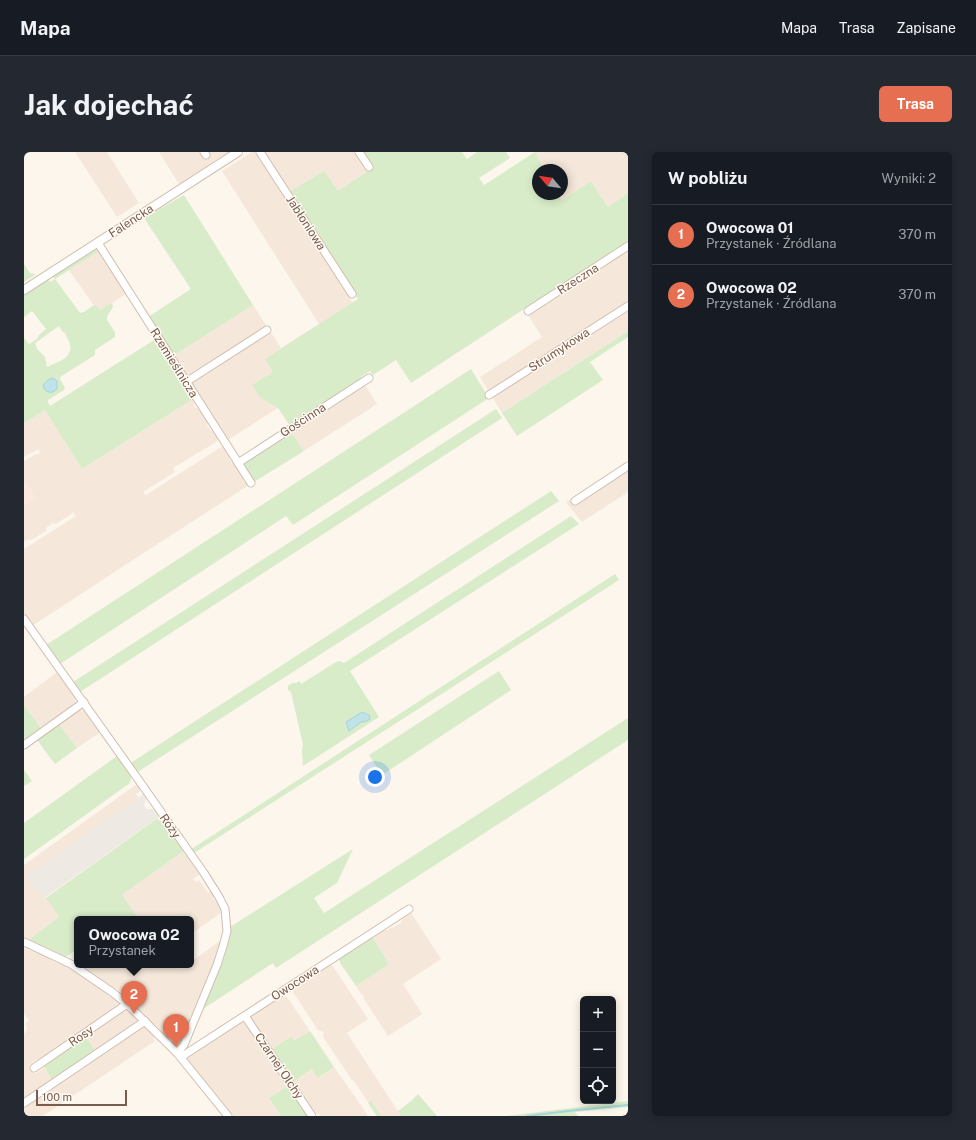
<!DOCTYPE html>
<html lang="pl">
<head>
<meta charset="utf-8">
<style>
  :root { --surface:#171b24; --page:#242831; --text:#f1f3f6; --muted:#9ea1a6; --line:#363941; --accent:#e76f51 }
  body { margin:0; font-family:"Public Sans",sans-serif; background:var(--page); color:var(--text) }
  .controls { position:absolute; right:12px; bottom:12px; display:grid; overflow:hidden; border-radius:6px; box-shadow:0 2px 10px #0003 }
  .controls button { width:36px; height:36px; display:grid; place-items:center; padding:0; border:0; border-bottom:1px solid var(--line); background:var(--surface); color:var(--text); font:20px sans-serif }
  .compass { position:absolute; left:508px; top:12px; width:36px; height:36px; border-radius:50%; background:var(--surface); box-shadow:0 2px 10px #0003; rotate:299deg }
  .scale { position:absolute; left:12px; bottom:10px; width:91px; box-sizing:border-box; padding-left:4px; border:2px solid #7a5c4d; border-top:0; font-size:11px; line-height:14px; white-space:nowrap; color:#7a5c4d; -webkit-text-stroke:3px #fffaf3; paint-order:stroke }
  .you { position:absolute; left:351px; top:625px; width:14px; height:14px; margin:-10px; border:3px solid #fff; border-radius:50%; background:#1a73e8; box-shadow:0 0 0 6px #1a73e833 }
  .badge { display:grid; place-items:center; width:26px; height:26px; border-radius:50%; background:var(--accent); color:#fff; font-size:13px; font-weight:700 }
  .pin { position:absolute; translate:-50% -33px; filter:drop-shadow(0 1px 2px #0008) }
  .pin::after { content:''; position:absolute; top:21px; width:14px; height:12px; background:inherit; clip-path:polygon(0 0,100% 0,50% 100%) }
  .popup { position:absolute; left:50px; top:764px; width:120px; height:52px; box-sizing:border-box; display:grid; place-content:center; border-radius:6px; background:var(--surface); filter:drop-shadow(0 1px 3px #0005); font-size:13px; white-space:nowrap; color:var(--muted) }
  .popup b { font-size:15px; color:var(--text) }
  .popup::after { content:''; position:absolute; left:50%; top:100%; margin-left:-8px; border:8px solid transparent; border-top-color:var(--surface) }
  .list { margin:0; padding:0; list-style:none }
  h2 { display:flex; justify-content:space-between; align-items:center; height:52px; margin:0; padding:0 16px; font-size:17px }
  h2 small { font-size:13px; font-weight:400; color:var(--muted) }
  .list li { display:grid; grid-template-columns:26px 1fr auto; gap:12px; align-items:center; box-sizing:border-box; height:60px; padding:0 16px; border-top:1px solid var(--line) }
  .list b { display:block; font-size:15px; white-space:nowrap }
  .list p { margin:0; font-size:13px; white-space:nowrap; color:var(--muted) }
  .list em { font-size:13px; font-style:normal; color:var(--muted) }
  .icon { flex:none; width:22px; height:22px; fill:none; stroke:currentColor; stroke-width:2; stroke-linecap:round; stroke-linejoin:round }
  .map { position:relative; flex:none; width:604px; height:964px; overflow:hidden; border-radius:6px }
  header { display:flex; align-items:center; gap:24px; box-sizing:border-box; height:56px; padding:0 20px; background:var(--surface); border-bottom:1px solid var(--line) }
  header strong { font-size:19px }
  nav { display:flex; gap:22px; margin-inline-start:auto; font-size:14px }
  .intro { display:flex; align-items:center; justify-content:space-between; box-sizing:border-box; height:96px; padding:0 24px }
  h1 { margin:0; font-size:28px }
  .button { padding:10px 18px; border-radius:6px; background:var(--accent); color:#fff; font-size:14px; font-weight:700 }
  main { display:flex; gap:24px; padding:0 24px }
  aside { flex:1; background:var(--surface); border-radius:6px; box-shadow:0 2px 10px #0003 }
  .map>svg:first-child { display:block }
  .residential { fill:#f5e8da }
  .commercial { fill:#fde8e0 }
  .industrial { fill:#efe9e4 }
  .green { fill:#d8ecc9; fill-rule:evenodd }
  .water { fill:#bfe3e8; stroke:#a5d3da }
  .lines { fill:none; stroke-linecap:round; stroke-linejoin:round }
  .stream { stroke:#a5d3da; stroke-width:2 }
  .minor-casing { stroke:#d1beb0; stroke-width:9 }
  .tertiary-casing { stroke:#d1beb0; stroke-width:10 }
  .minor { stroke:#fff; stroke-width:7 }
  .tertiary { stroke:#fff; stroke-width:8 }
  .labels { text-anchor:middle; stroke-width:3; stroke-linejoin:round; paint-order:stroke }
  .street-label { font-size:12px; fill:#7a5c4d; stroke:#fffaf3 }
</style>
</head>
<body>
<header>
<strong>Mapa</strong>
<nav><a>Mapa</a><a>Trasa</a><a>Zapisane</a></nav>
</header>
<div class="intro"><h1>Jak dojechać</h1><a class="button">Trasa</a></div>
<main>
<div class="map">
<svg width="604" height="964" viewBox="0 0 604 964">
  <rect width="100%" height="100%" fill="#fdf6ec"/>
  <g class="residential">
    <polygon points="51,0 83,0 115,51 93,65"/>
    <polygon points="135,0 205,0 155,32"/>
    <polygon points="228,0 233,0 328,150 360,188 204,288 183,256 183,254 181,251 179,251 156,214 158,212 156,210 154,211 149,204 229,153 257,196 295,172 198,19"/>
    <polygon points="240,0 331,0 343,19 314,39 265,40"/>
    <polygon points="511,0 604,0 604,41 584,55 567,29 538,48 534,42 538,42 538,18 521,18"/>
    <polygon points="604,89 604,179 478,261 456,225 518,185 500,157"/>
    <polygon points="74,100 76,100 85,115 90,119 103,141 88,151 83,153 75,158 72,154 71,155 45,118"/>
    <polygon points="340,232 353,252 280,299 267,280"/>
    <polygon points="169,247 171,250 169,254 172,256 175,256 184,271 183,273 184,275 187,279 189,279 194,286 192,290 149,316 151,320 119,340 122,343 197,295 201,296 207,304 205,307 208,311 210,310 220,325 219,328 222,331 223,330 225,333 115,404 8,474 0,463 0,397 52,364 49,360 47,362 32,372 28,371 23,375 22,379 7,388 4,387 0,390 0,352 11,345 0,329 0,309 12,302 15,302 17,301 14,297 0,305 0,271 21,258 58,317"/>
    <polygon points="604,310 604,340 558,370 542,350"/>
    <polygon points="33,520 51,545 51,552 17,576 0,553 0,545"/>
    <polygon points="55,558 60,559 76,580 53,596 35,572"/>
    <polygon points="113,632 117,638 112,642 114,645 19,747 22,746 35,765 3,789 0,787 0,713"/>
    <polygon points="160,699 161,702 176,722 169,727 172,730 175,728 184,741 187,739 190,743 189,746 192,750 194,750 198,760 167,782 167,767 64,767"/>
    <polygon points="387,761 417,807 379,832 398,862 364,884 340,847 340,845 339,843 337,842 332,834 365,812 349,786 361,778 364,778 368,775 369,776 377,771 378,767"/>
    <polygon points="197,788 189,813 182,828 183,830 169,864 141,883 136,879 136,877 131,872 129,872 114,857 110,850 92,836 90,836 62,817 63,813 153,813 157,817 163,813 167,813 167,810"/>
    <polygon points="0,796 14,802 16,801 27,806 28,809 32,811 35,810 49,817 48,818 66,830 68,829 81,839 84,843 87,845 89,845 96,850 95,854 15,909 13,907 5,913 11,922 20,916 29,928 72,899 61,884 98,858 103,857 117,870 117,874 122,874 131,884 129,886 131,889 19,964 0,964 0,882 3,877 2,871 5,869 0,862"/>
    <polygon points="306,812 308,813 344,867 323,881 377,964 353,964 330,929 328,928 299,885 300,880 294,878 269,840 270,836"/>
    <polygon points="258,843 263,845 286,879 270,889 266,884 248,897 227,867 228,862"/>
    <polygon points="216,870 221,871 264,934 245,946 257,964 209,964 162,906 163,903 194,884 194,886 199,882 198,881"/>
    <polygon points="310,915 334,949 344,964 297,964 295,962 289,960 269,930 289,917 295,926"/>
  </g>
  <polygon class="commercial" points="0,329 11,345 0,352"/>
  <polygon class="industrial" points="119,642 121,642 123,644 120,653 122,657 132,657 136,664 19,747 3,724"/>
  <g class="green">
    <polygon points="338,0 438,0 443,7 453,0 482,0 486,6 455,26 460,33 511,0 521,18 514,18 514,42 534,42 538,48 567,29 584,55 604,41 604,89 387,231 372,208 349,223 346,219 337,225 338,227 266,274 254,256 237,246 228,233 249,220 241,207 334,147 265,40 300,19 314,39 348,16"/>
    <polygon points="160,43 229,153 149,204 124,165 167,137 120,66"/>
    <path d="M73 95 76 100H74L31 127 56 161 60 160 70 153 71 154 72 153 76 158 83 153 88 151 89 154C88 159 82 163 83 168L91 180V185L71 198V203L36 225V227L41 236 40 238 24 248V250L26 254 130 188 169 247 58 317 21 258 0 271V186L5 192 13 187 15 183 22 177 8 159 0 165V142L24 127 26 130 31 127 29 124ZM35 174 38 179 41 181C42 185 45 188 46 192 49 207 33 210 23 215L21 205 13 197 11 191Z"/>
    <polygon points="0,112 6,121 12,122 0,130"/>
    <polygon points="604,179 604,185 566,210 579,228 493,284 478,261"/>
    <polygon points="447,217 465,246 269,373 262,364 36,512 22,493"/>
    <polygon points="472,257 478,266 56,540 49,530"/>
    <polygon points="267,280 280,299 230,330 218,312"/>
    <polygon points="527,339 535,349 112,621 105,612"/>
    <path d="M547 364 555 372 326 519 355 565 279 614 278 598 279 593 267 540 264 538V534L268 531H272L276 529 277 532 312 510 316 509 320 511ZM338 560 340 570H337L325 578Z"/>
    <polygon points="591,422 595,428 170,701 166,698"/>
    <polygon points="475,519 487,538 358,623 345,603"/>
    <polygon points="0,553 17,576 0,588"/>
    <path d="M604 566V588L252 816 249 811 176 859C188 833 205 805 206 775L329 697 313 731 290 746 300 761Z"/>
    <polygon points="35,572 53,596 31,612 13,588"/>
    <polygon points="93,604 107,625 106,631 0,707 0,671"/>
    <polygon points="0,618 8,629 0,634"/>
    <polygon points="138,663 161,698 98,743 115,767 53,767 53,797 42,805 23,796 3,789 35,765 22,746"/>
    <polygon points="347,783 365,812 332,834 316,811 315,806"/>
    <polygon points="169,864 159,891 154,895 148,890 151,885 148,882 146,885 142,882"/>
    <polygon points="286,879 310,915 294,926 288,917 269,930 248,897 267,884 270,889"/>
    <polygon points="61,884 72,899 29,929 19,913"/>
    <polygon points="264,934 283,964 257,964 245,946"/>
    <polygon points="394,942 413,964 377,964 374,959 387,949"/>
    <polygon points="347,949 357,964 353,964 344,951"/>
    <polygon points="604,949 604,955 551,960 554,964 482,964"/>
  </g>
  <g class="water">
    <path d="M29 226 33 229V237L29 240C24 241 20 239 19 233L24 228Z"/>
    <polygon points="338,560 345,563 346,567 343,569 337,570 325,579 322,570"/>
  </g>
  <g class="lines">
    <polyline class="stream" points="503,964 553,958 604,953"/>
    <defs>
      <g id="minor">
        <polyline points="180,0 182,3"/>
        <polyline points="236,0 328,142"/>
        <polyline points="335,0 345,15"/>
        <polyline points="74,91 227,331"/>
        <polyline points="504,159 604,94"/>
        <polyline points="162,230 243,178"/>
        <polyline points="465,243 604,154"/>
        <polyline points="214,311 345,226"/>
        <polyline points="551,349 604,314"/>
        <polyline points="0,467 121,637 180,721 195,745 201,757 203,779 200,791 193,813 160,893 153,901"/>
        <polyline points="0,593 60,550"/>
        <polyline points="0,790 47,812 88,840 103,852 153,901 204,964"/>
        <polyline points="221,864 288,964"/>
        <polyline points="157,905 385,757"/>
        <polyline points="10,916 103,852"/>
        <polyline points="0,951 121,869"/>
      </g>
      <polyline id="tertiary" points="0,138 214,0"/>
    </defs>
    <use href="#minor" class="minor-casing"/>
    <use href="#tertiary" class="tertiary-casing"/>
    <use href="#minor" class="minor"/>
    <use href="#tertiary" class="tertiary"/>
  </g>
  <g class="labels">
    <g class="street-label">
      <text transform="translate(107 69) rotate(-33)" y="4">Falencka</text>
      <text transform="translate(282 71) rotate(57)" y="4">Jabłoniowa</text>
      <text transform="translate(554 127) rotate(-33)" y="4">Rzeczna</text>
      <text transform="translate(535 198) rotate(-33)" y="4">Strumykowa</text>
      <text transform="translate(150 211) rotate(58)" y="4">Rzemieślnicza</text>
      <text transform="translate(279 268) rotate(-33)" y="4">Gościnna</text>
      <text transform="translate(146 674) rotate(55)" y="4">Róży</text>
      <text transform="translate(271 831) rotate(-33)" y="4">Owocowa</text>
      <text transform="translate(57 884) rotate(-35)" y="4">Rosy</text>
      <text transform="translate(255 914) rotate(56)" y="4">Czarnej Olchy</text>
    </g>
  </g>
</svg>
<div class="controls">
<button>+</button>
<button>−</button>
<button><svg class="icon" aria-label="locate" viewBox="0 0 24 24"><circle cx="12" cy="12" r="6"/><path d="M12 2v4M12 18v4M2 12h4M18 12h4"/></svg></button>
</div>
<svg class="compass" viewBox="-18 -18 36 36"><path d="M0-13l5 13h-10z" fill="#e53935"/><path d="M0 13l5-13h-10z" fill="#9ea1a6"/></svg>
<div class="scale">100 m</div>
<div class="you"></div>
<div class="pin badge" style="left:152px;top:895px">1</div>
<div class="pin badge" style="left:110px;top:862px">2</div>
<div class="popup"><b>Owocowa 02</b>Przystanek</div>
</div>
<aside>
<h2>W pobliżu<small>Wyniki: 2</small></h2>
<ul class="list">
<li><span class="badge">1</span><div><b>Owocowa 01</b><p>Przystanek · Źródlana</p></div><em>370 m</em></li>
<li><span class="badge">2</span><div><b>Owocowa 02</b><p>Przystanek · Źródlana</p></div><em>370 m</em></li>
</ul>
</aside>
</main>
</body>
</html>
